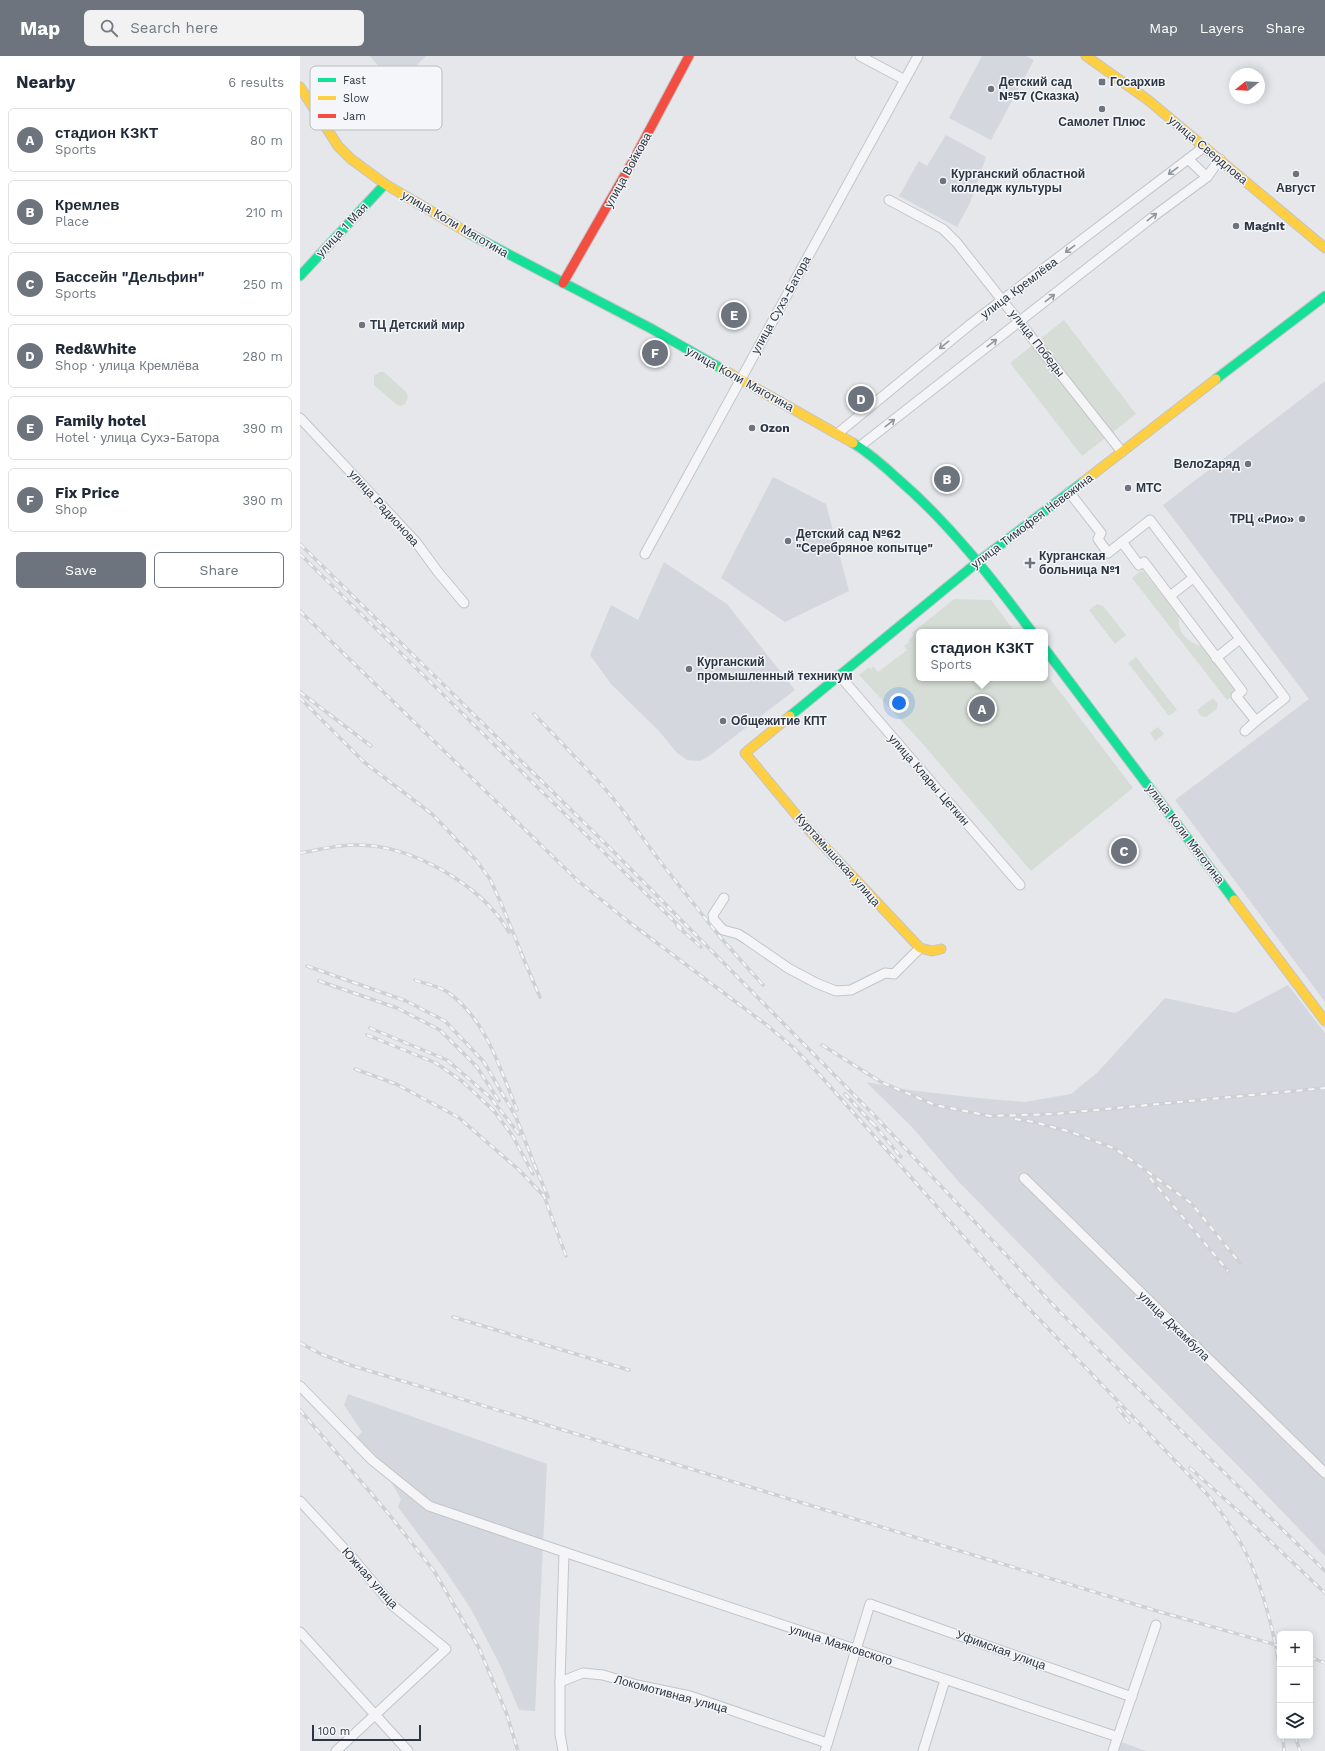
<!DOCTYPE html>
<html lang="en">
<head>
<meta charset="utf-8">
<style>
  :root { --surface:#fff; --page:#f2f2f3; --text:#1f2937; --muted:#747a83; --line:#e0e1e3; --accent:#6d747d }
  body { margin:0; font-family:"Work Sans",sans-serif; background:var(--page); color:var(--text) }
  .controls { position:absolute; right:12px; bottom:12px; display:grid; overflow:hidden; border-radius:6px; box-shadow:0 2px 10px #0003 }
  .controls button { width:36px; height:36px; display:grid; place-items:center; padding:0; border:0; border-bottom:1px solid var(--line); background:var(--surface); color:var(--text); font:20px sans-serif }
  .compass { position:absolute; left:929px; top:12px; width:36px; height:36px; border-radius:50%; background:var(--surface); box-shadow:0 2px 10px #0003; rotate:252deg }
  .scale { position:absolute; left:12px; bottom:10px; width:109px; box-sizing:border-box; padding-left:4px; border:2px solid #2c3643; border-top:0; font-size:11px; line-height:14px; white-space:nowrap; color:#2c3643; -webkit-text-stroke:3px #f4f6f9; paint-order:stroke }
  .you { position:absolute; left:599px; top:647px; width:14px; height:14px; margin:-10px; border:3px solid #fff; border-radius:50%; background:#1a73e8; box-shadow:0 0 0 6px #1a73e833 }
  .badge { display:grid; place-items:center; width:26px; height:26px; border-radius:50%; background:var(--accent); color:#fff; font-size:13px; font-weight:700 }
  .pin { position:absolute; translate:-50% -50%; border:2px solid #fff; box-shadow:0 1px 4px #0006 }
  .popup { position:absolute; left:616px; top:573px; width:132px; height:52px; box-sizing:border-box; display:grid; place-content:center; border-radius:6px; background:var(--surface); filter:drop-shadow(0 1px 3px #0005); font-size:13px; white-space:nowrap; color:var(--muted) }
  .popup b { font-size:15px; color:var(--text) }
  .popup::after { content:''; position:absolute; left:50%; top:100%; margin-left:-8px; border:8px solid transparent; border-top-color:var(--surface) }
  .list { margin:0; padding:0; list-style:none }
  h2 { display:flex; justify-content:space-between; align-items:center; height:52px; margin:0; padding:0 16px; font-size:17px }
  h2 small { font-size:13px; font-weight:400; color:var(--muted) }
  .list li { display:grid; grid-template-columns:26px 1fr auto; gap:12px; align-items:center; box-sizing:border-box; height:64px; margin:0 8px 8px; padding:0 8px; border:1px solid var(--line); border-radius:6px }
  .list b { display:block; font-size:15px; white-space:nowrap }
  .list p { margin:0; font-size:13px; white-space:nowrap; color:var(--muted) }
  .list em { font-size:13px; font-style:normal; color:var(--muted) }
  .actions { display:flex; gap:8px; padding:12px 16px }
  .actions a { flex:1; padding:9px 0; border:1px solid var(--accent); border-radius:6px; text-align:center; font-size:14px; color:var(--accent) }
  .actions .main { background:var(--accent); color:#fff }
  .icon { flex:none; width:22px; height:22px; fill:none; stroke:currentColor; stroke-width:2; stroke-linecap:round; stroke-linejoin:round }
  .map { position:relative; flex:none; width:1025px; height:1695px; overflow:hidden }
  header { display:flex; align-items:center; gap:24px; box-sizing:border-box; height:56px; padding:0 20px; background:var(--accent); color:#fff }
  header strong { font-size:19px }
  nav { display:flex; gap:22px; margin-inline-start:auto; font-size:14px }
  .search { width:280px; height:36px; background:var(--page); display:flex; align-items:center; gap:10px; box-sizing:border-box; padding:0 14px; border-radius:6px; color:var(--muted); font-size:15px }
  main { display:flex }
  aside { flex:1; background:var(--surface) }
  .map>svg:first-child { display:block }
  .built { fill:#d4d7dd }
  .green { fill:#d6ddd6 }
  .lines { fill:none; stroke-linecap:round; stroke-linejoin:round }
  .street-casing { stroke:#c3c5c8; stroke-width:11 }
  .fast-casing { stroke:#c3c5c8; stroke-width:11 }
  .slow-casing { stroke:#c3c5c8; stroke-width:11 }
  .jam-casing { stroke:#c3c5c8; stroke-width:11 }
  .street { stroke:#f5f5f7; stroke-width:9 }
  .fast { stroke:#16e098; stroke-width:9 }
  .slow { stroke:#ffcf43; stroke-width:9 }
  .jam { stroke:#f24e42; stroke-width:9 }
  .rail-casing { stroke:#ced0d2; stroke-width:3.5 }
  .rail { stroke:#f4f6f9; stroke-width:2; stroke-dasharray:6; stroke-linecap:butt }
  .oneway { stroke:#90969d }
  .poi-dot { fill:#6d747d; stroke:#f4f6f9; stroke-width:1.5 }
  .labels { text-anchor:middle; stroke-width:3; stroke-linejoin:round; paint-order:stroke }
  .poi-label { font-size:12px; font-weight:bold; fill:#2c3643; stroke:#f4f6f9; text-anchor:start }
  .street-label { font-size:12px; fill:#2c3643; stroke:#f4f6f9 }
  .key { fill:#f4f6f9; stroke:#b8bcc2; stroke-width:1 }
  .key-label { font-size:11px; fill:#2c3643 }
</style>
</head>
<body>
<header>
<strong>Map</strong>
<div class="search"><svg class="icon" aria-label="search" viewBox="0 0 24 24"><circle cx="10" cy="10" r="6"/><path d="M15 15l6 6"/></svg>Search here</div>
<nav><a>Map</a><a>Layers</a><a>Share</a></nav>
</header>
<main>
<aside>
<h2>Nearby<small>6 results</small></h2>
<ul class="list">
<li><span class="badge">A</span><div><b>стадион КЗКТ</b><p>Sports</p></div><em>80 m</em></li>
<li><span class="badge">B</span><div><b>Кремлев</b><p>Place</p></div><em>210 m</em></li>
<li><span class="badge">C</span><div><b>Бассейн &quot;Дельфин&quot;</b><p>Sports</p></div><em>250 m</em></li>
<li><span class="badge">D</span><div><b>Red&amp;White</b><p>Shop · улица Кремлёва</p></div><em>280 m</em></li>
<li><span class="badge">E</span><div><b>Family hotel</b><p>Hotel · улица Сухэ-Батора</p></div><em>390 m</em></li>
<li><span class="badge">F</span><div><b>Fix Price</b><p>Shop</p></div><em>390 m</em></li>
</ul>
<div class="actions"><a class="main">Save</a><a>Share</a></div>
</aside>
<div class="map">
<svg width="1025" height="1695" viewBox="0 0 1025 1695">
  <rect width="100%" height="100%" fill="#e5e7ea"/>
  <g class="built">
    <polygon points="70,0 126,0 113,13 80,12"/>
    <polygon points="682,0 726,0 734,4 691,84 649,62"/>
    <polygon points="646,79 686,101 670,147 657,171 599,140 619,105 627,110"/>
    <polygon points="1025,325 1025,946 875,744 1009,643 863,449"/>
    <polygon points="473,421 526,448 549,535 485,566 421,522"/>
    <polygon points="364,506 427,548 495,634 409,700 400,705 387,704 377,697 359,675 311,628 290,599 311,549 338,564"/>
    <polygon points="988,929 1025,977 1025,1500 952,1424 818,1289 658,1125 612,1071 566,1026 609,1034 678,1042 725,1046 771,1038 797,1017 865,942 935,957"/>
    <polygon points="48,1338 247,1408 235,1655 219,1654 201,1611 171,1553 145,1514 98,1451 101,1443 80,1407 59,1387 57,1381 62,1376 44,1349"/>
    <polygon points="821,1686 846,1695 818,1695"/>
  </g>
  <g class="green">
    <polygon points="764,264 836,358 782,400 710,307"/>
    <polygon points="80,316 84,316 106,336 108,341 105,348 100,350 96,348 74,329 74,320"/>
    <path d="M843 515 879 560C877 576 886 586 902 590L934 630 933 639 927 644 832 522 839 516Z"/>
    <polygon points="654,543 691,544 715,576 619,576 619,622 745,622 745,616 833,732 731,815 622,687 559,619 569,611 571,614 573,610 578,616 607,594 604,590 609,586 608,584 614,579 612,577"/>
    <polygon points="797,548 803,550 826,579 815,588 789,554"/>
    <polygon points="836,601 877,654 869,660 828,607"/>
    <polygon points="913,642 918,648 917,653 906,661 901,660 897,654"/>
    <polygon points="858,671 864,678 855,685 850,677"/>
  </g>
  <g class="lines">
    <defs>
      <g id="street">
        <polyline points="560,0 605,24"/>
        <polyline points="888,103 907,121"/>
        <polyline points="589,144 643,173 657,187 822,396"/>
        <polyline points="0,362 116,486 138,516 164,547"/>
        <polyline points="537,378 672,267 904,91"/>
        <polyline points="559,391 854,160 907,121 920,103"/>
        <polyline points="769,436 801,477 798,483 808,497 850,464 985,642 956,665 945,675"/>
        <polyline points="822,486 839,509 844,506 942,635 936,640 956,665"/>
        <polyline points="345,498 618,0"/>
        <polyline points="870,540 893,522"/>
        <polyline points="916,602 940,583"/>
        <polyline points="539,619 720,829"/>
        <polyline points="424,842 413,859 414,864 423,874 438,878 446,883 488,912 516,927 536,935 551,934 585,917 594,918 620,892"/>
        <polyline points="724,1122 1025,1417"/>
        <polyline points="0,1330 72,1404 129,1450 264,1496 260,1626 260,1678 263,1695"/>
        <polyline points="0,1445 50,1499 92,1549 146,1593 36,1695"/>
        <polyline points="264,1496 818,1681"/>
        <polyline points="0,1576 108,1695"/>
        <polyline points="260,1626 283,1617 303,1619 337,1629 390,1640 527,1687"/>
        <polyline points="525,1695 570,1548 832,1641"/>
        <polyline points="623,1695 645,1624"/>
        <polyline points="813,1695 856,1569"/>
      </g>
      <g id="fast">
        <polyline points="170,178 352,273 422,313"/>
        <polyline points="0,220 85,128"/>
        <polyline points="916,323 1025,240"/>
        <path d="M553 387C569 397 584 410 598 423 650 468 691 521 732 576"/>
        <polyline points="745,593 934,844"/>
        <polyline points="490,660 679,505 783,426"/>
      </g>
      <g id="slow">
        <polyline points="786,0 848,44 1025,192"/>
        <polyline points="0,31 38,90 51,103 85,128 170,178"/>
        <polyline points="422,313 553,387"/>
        <polyline points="783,426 916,323"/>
        <polyline points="490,660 445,697 508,773 620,892 632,895 641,893"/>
        <polyline points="934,844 1025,965"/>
      </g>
      <polyline id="jam" points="263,227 334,103 389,0"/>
    </defs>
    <use href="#street" class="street-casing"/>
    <use href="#fast" class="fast-casing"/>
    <use href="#slow" class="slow-casing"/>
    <use href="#jam" class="jam-casing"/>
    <use href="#street" class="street"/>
    <use href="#fast" class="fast"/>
    <use href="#slow" class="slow"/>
    <use href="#jam" class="jam"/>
    <defs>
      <g id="rail">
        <polyline points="0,488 309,791 572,1057 760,1256 1025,1515"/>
        <polyline points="0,498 382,873"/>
        <path d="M0 555 277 824 325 863 468 970 494 992 518 1017 714 1237 908 1439C921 1456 934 1473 944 1493 963 1530 973 1572 980 1613"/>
        <polyline points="0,636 71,690"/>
        <polyline points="0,642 64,706 132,758 176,804 190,823 201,847 223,901"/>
        <polyline points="234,658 301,728 321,752 359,804 420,881 463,929"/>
        <path d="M0 797C18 794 37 789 55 789 110 788 181 828 209 876"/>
        <polyline points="377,870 401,891"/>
        <polyline points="221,897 240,941"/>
        <polyline points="7,910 106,945 145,965 184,1006 216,1061 236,1113"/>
        <path d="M115 924C125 928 140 930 149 937 187 965 200 1013 217 1054"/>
        <polyline points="19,925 97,952 140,974 177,1011 199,1045"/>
        <polyline points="70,972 147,1004 190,1041 219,1078"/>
        <polyline points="67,979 136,1007 163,1026 194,1055 212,1079 233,1118"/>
        <polyline points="522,989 581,1026 635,1049 690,1060 754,1058 1025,1032"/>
        <polyline points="55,1013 96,1028 158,1061 218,1113 244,1140 266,1200"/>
        <polyline points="545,1038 575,1070"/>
        <polyline points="715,1063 734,1066 771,1076 816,1093 891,1147 940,1207"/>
        <polyline points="572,1066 601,1101"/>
        <polyline points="234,1108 248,1141"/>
        <polyline points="850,1122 928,1215"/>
        <polyline points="153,1261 329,1314"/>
        <polyline points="0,1287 21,1298 50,1309 857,1555 980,1590"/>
        <polyline points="818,1352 829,1366"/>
        <polyline points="0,1354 88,1457 134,1515 179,1592 206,1656 218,1695"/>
        <polyline points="890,1412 947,1463 1025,1537"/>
        <polyline points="1010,1601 1025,1607"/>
        <polyline points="983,1680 984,1695"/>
        <polyline points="995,1680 1000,1695"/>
      </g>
    </defs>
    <use href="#rail" class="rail-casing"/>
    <use href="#rail" class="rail"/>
  </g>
  <defs><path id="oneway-shaft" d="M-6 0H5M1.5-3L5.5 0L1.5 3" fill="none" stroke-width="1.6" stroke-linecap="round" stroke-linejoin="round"/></defs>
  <g class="oneway">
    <use href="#oneway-shaft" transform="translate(873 115) rotate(143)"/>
    <use href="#oneway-shaft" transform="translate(852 161) rotate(-38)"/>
    <use href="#oneway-shaft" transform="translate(770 193) rotate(143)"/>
    <use href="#oneway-shaft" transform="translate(750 242) rotate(-38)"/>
    <use href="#oneway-shaft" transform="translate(692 287) rotate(-38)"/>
    <use href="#oneway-shaft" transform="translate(644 289) rotate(141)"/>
    <use href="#oneway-shaft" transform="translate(590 367) rotate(-38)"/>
  </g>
  <g class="poi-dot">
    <rect x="798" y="22" width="8" height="8" rx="2"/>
    <circle cx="691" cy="33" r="4"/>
    <circle cx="802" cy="53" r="4"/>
    <circle cx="996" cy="118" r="4"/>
    <circle cx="643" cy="125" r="4"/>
    <circle cx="936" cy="170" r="4"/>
    <circle cx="62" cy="269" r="4"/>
    <circle cx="452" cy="372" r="4"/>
    <circle cx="948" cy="408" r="4"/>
    <circle cx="828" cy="432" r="4"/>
    <circle cx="1002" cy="463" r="4"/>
    <circle cx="488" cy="485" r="4"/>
    <path d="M728 501h4v4h4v4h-4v4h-4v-4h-4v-4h4z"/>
    <circle cx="389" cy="613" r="4"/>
    <circle cx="423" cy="665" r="4"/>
  </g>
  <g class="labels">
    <g class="poi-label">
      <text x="699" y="30">Детский сад<tspan x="699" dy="14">№57 (Сказка)</tspan></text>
      <text x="810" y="30">Госархив</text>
      <text x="802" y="70" text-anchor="middle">Самолет Плюс</text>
      <text x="651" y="122">Курганский областной<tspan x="651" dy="14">колледж культуры</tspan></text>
      <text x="996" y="136" text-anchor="middle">Август</text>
      <text x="944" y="174">Magnit</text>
      <text x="70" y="273">ТЦ Детский мир</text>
      <text x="460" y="376">Ozon</text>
      <text x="940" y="412" text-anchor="end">ВелоZаряд</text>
      <text x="836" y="436">МТС</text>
      <text x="994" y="467" text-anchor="end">ТРЦ «Рио»</text>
      <text x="496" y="482">Детский сад №62<tspan x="496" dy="14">"Серебряное копытце"</tspan></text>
      <text x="739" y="504">Курганская<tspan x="739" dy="14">больница №1</tspan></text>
      <text x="397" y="610">Курганский<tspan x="397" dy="14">промышленный техникум</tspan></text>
      <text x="431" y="669">Общежитие КПТ</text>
    </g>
    <g class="street-label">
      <text transform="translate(908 94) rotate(40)" y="4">улица Свердлова</text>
      <text transform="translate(328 114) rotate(-61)" y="4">улица Войкова</text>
      <text transform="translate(155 168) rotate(30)" y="4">улица Коли Мяготина</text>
      <text transform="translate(42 174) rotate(-47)" y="4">улица 1 Мая</text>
      <text transform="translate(719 232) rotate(-37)" y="4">улица Кремлёва</text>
      <text transform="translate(481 249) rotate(-61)" y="4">улица Сухэ-Батора</text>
      <text transform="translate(737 287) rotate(52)" y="4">улица Победы</text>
      <text transform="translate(440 323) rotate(29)" y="4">улица Коли Мяготина</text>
      <text transform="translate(84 452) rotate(48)" y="4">улица Радионова</text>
      <text transform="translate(732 465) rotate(-37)" y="4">улица Тимофея Невежина</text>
      <text transform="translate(629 724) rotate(49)" y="4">улица Клары Цеткин</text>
      <text transform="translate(885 778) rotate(53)" y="4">улица Коли Мяготина</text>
      <text transform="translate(538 804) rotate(48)" y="4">Куртамышская улица</text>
      <text transform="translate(874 1270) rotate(44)" y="4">улица Джамбула</text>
      <text transform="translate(70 1522) rotate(48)" y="4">Южная улица</text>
      <text transform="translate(541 1589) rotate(18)" y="4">улица Маяковского</text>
      <text transform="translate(701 1594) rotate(20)" y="4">Уфимская улица</text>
      <text transform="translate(371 1638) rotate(15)" y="4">Локомотивная улица</text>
    </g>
  </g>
  <rect x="10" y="10" width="132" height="64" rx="6" class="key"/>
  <rect x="18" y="22" width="18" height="4" fill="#16e098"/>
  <rect x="18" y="40" width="18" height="4" fill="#ffcf43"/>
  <rect x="18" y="58" width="18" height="4" fill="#f24e42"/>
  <g class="key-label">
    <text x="43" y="28">Fast</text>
    <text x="43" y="46">Slow</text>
    <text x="43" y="64">Jam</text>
  </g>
</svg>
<div class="controls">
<button>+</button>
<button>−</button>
<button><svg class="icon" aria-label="layers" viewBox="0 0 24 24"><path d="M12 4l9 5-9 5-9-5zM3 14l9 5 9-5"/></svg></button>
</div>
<svg class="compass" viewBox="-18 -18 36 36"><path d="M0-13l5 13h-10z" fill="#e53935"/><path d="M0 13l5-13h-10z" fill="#747a83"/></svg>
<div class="scale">100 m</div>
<div class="you"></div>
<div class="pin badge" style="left:682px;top:653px">A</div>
<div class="popup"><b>стадион КЗКТ</b>Sports</div>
<div class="pin badge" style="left:647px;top:423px">B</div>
<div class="pin badge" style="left:824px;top:795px">C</div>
<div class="pin badge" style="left:561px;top:343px">D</div>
<div class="pin badge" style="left:434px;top:259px">E</div>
<div class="pin badge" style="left:355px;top:297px">F</div>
</div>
</main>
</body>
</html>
